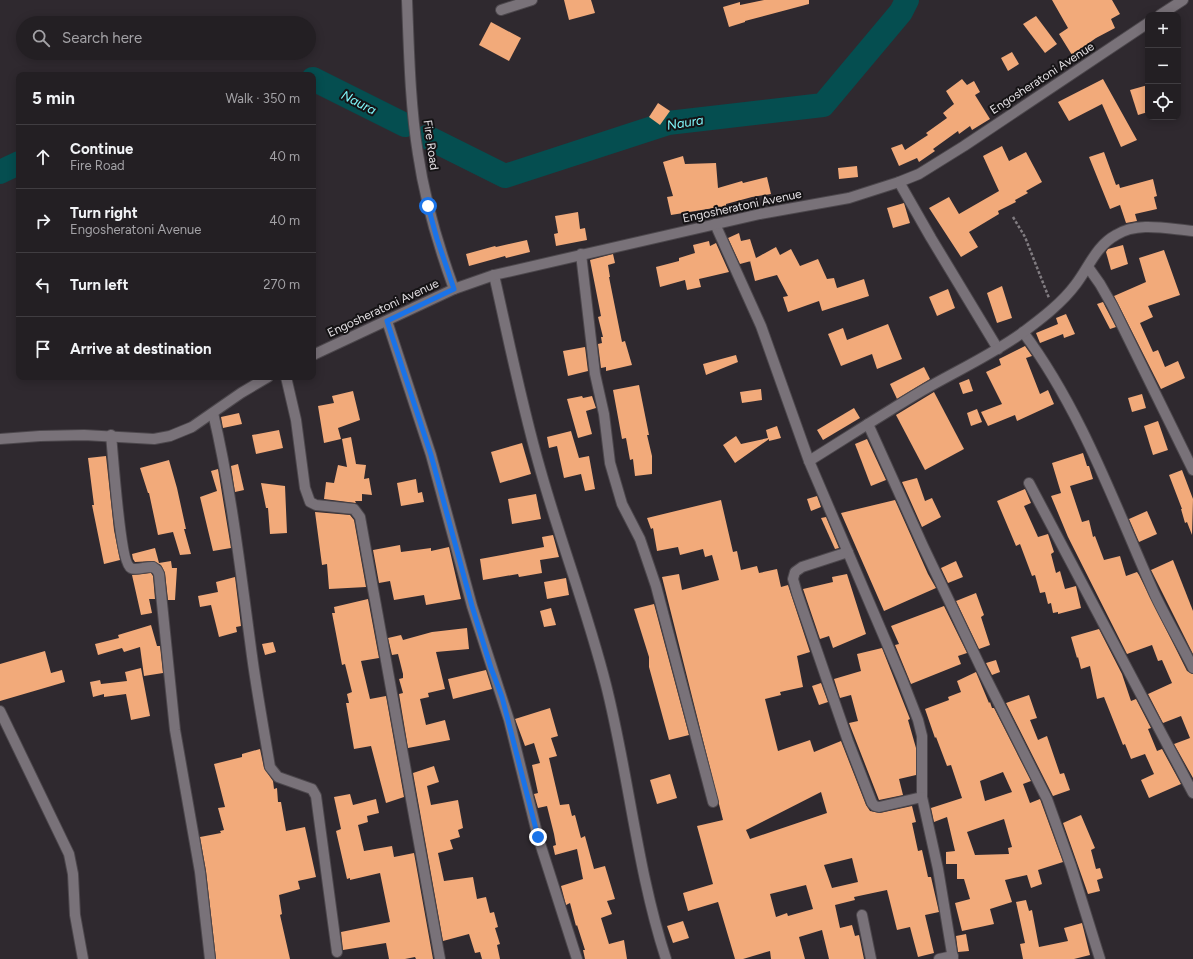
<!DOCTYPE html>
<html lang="en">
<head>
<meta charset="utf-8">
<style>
  :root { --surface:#231f23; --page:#2b272b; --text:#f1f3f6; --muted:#a3a2a6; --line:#403d41 }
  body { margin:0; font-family:Figtree,sans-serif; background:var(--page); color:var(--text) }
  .controls { position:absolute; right:12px; top:12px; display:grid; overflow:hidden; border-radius:8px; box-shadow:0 2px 10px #0003 }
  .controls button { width:36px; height:36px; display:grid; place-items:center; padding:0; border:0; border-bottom:1px solid var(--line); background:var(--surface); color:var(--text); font:20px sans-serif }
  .stop { position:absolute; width:12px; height:12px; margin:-9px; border:3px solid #1a73e8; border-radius:50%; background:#fff }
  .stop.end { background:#1a73e8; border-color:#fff; box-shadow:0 1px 4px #0008 }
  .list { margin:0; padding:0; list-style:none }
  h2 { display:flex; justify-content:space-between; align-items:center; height:52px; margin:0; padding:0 16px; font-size:17px }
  h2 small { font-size:13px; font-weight:400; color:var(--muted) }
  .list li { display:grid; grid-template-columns:26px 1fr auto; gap:12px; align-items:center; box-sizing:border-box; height:64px; padding:0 16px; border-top:1px solid var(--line) }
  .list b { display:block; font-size:15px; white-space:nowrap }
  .list p { margin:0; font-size:13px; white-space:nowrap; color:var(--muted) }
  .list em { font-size:13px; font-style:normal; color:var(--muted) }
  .icon { flex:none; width:22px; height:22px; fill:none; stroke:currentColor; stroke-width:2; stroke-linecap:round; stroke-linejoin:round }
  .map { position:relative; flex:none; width:1193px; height:959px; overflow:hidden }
  .search { position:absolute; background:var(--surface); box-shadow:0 2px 10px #0003; left:16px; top:16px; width:300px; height:44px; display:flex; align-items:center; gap:10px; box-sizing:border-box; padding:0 14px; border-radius:22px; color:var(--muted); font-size:15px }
  .panel { position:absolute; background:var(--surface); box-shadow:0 2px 10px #0003; left:16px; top:72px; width:300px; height:308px; border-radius:8px }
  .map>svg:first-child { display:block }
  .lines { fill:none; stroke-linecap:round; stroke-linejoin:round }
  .river { stroke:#054e50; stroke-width:24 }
  .building { fill:#f2aa7a; fill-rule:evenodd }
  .minor-casing { stroke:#4c474c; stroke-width:12 }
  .path { stroke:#817c81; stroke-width:2.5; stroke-dasharray:3 2; stroke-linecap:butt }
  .minor { stroke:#797279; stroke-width:10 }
  .route { stroke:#1a73e8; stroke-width:5 }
  .labels { text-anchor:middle; stroke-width:4; stroke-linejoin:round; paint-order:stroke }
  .street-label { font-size:12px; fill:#e2dee2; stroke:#151315 }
  .water-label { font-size:13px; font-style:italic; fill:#80f9fc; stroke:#151315 }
</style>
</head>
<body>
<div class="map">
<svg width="1193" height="959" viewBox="0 0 1193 959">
  <rect width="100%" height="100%" fill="#2f292f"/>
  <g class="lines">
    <g class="river">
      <polyline points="313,79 405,125"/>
      <polyline points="427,137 505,176 668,123 823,105 901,12 907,0"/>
      <polyline points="0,172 19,163"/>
    </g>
  </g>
  <g class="building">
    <polygon points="564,0 591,0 595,13 569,20"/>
    <polygon points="764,0 809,0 809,4 745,21 745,22 729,27 723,7 740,2 740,5"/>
    <polygon points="1052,0 1112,0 1120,14 1111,19 1115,28 1096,38 1072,55 1059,34 1068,28"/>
    <polygon points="1036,16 1057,44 1045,53 1023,24"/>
    <polygon points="491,22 521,38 509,61 479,45"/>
    <polygon points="1012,52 1019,64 1008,71 1001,58"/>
    <polygon points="962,79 967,85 974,81 980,92 975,95 990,119 972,130 970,126 959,134 958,131 933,149 935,151 919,162 917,158 899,166 891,148 902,144 905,150 928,135 926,133 947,118 943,113 954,104 946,91"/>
    <polygon points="1103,79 1137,140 1121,147 1102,104 1069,121 1058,102"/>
    <polygon points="1148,85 1148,112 1138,115 1130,90"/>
    <polygon points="658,103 670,111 660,125 649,117"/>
    <polygon points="1002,146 1009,161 1026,152 1042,182 1026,191 1028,193 1015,200 1016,202 998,211 999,214 969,232 978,247 961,257 929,208 949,197 959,214 999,191 983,156"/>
    <polygon points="1104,152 1116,185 1119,184 1120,188 1153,179 1157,196 1154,197 1157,209 1135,214 1137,221 1126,223 1120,205 1110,209 1089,157"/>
    <polygon points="683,156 685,164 716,163 718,188 742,181 743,183 767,177 771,194 752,197 726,204 726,206 671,215 667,197 673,196 663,162"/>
    <polygon points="857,166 858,177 839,179 838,168"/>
    <polygon points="904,203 910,223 893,228 887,208"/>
    <polygon points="578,212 580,229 585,228 587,240 556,246 554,234 558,233 555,216"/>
    <polygon points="739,233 741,241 750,239 756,258 776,247 780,255 791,249 800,266 818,259 827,279 834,278 837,288 864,279 869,296 822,311 819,301 788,312 783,297 788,296 777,275 755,281 750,261 751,261 740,264 728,238"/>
    <polygon points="527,240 530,252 506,258 505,256 469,266 466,254 495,246 496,247"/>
    <polygon points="709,241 710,246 716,243 729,272 699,279 701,287 687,290 685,280 660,287 656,267 679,261 679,258 695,253 693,245"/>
    <polygon points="1123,245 1128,264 1111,270 1106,252 1108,249"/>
    <polygon points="1164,250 1180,295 1148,306 1153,317 1140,323 1153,352 1158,350 1165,367 1178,361 1185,378 1161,389 1114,296 1146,282 1139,258"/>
    <polygon points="613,254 615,263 608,265 610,277 609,277 622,342 625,341 632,365 606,371 606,367 601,368 598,344 602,343 601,337 603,337 598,317 601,316 590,260"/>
    <polygon points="1002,286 1012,318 997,323 987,293"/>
    <polygon points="948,289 955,308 937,316 929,297"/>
    <polygon points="1103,302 1106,308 1116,327 1110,329 1097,304"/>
    <polygon points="1066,314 1075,334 1064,338 1063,334 1040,343 1036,333 1058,324 1056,318"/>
    <polygon points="888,324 902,359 877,369 872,354 841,366 828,334 843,328 847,340"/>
    <polygon points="1025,346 1032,356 1026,358 1040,394 1048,390 1054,404 1017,421 1015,415 988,426 981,412 1002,404 986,372 1001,365 999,359"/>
    <polygon points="585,347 588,371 568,376 563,351"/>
    <polygon points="736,355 738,362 706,375 703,364"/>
    <polygon points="924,367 930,379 897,399 890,384"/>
    <polygon points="969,379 973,391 963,394 959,383"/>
    <polygon points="639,385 649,435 647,435 652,456 652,474 635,476 633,459 630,460 626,438 622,439 613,390"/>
    <polygon points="761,389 762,400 742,403 740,392"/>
    <polygon points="353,391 360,420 338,428 341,439 324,443 318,406 334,403 332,396"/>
    <polygon points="934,392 964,449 925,470 896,415"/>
    <polygon points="1142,394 1146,408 1132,412 1128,398"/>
    <polygon points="582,396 583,398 592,396 596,408 586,411 592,434 578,438 567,399"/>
    <polygon points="854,408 860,418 823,440 817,430"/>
    <polygon points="977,409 982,422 971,426 967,413"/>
    <polygon points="239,413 242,424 223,428 221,417"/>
    <polygon points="1158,421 1168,450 1153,455 1144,426"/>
    <polygon points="777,426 781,438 769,441 769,439 735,463 723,445 736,436 741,444 768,438 766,430"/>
    <polygon points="279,430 283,448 256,454 252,435"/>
    <polygon points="571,431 579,458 589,456 595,489 585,491 581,474 564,478 557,446 549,448 547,437"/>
    <polygon points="351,437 356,464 366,465 364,479 369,478 372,495 362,494 362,501 355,501 356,503 324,499 326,482 334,483 338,465 347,467 342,439"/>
    <polygon points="867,439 886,480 871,486 855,444"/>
    <polygon points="522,443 531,474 500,483 491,452"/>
    <polygon points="1083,453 1087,466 1089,466 1093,479 1070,486 1082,522 1089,520 1093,537 1095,536 1104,560 1120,556 1126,576 1137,572 1139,575 1187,671 1193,674 1193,778 1174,744 1190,738 1181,716 1163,723 1148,694 1172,683 1162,660 1158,661 1152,645 1127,654 1068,537 1051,496 1061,493 1052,463"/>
    <polygon points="106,456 114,530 120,560 104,564 92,505 94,505 88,458"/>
    <polygon points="169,460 177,488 186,529 184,529 191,554 180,555 173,532 158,535 149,493 148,493 140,468"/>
    <polygon points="238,464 244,490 235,492 231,466"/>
    <polygon points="218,469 231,548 213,551 200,497 217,491 211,471"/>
    <polygon points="1182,470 1193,499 1192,535 1187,522 1185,523 1181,509 1182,509 1169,475"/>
    <polygon points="917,478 925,501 932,498 941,517 922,527 902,482"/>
    <polygon points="416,479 418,493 422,492 424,502 401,506 397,483"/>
    <polygon points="261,483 285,486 287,533 270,534 268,508 266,508"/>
    <polygon points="1025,489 1031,503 1024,506 1038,537 1048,534 1054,552 1051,554 1056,573 1060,571 1065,589 1076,586 1081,608 1058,614 1058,612 1053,613 1051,603 1048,604 1045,592 1040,593 1035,575 1032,576 1020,544 1016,546 997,501"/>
    <polygon points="536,494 541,519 512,524 508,499"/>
    <polygon points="817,496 821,507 811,511 807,499"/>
    <path d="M721 500 733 552 737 551 741 570 757 566 759 573 777 569 781 587 788 585 810 652 797 656 803 687 780 692 781 695 765 699 778 751 810 740 814 752 841 741 866 805 870 811 880 813 912 806 916 822 912 823 918 851 922 850 928 877H931L939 912 925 915 934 953 918 957 910 927 897 930 887 890 854 897 855 900 835 905 840 928 852 925 855 936 859 935 864 959H829L822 930 799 937 805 959H771L770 951 743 959H735L718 902 688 911 683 893 713 884 697 826 723 820 662 577 679 574 682 590 719 580 712 555 705 557 703 549 680 555 678 547 657 551 653 528 651 529 647 518ZM821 792 827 813 750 839 746 830ZM852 858 858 882 832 888 824 865ZM806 885 813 909 788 916 787 913 776 917 770 894Z"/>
    <polygon points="895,500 928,574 936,588 884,611 841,513"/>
    <polygon points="1147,511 1157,534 1139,542 1129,519"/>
    <polygon points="315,512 350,515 354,520 366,587 329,589 327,564 322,565"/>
    <polygon points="826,517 839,548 835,549 821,518"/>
    <polygon points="553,535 559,557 540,560 542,573 519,577 518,574 483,580 480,559 544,547 542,537"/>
    <polygon points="400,545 401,552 431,548 431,551 449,547 461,599 426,605 424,595 394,600 390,581 379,583 373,550"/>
    <polygon points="155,548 159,563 171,561 172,568 177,568 175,600 168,600 165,573 161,565 153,561 135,562 133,559 132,554"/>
    <polygon points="1173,560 1193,611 1193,654 1151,570"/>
    <polygon points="956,561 963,577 948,583 941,568"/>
    <polygon points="151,573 153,576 155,599 149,599 152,613 141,615 132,575"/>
    <polygon points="847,574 866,634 833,648 829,636 820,639 803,589 833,582 832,577"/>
    <polygon points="235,577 241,626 236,627 237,632 219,637 211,605 200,607 198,596 218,592 216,582"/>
    <polygon points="566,578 569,595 547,599 544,582"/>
    <polygon points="976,593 984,615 981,617 990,645 979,649 956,601"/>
    <polygon points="368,599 379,658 361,661 370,699 386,696 404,797 386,803 371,746 354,749 346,703 349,703 347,694 352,692 345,664 342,665 332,613 335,613 334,607"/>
    <polygon points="654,604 689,735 669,740 649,667 649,657 634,609"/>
    <polygon points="944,606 967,653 958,656 961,664 911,684 895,645 899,644 891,626"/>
    <polygon points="551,608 556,625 544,627 540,611"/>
    <polygon points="151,625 157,646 160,646 163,673 144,676 140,647 124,652 122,648 98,655 95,644 119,638 118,635"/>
    <polygon points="467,628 469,649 436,652 445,689 428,693 429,697 420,699 426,725 445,720 450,740 408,748 399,694 403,693 399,679 403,678 403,674 398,654 392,655 388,638 401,635 403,640 432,632"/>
    <polygon points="1099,629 1122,674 1131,701 1136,699 1151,728 1148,729 1157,751 1162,749 1181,784 1149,798 1141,780 1154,774 1145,754 1131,759 1125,744 1123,745 1104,697 1097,699 1090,666 1081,669 1078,657 1077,658 1071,637"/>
    <polygon points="273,642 276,652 265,655 262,644"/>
    <polygon points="882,648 910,719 908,720 916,748 916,775 899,779 903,795 879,800 849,723 858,721 851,695 840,698 834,679 861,671 857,654"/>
    <polygon points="45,651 51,673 62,670 65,682 0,701 0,664"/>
    <polygon points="996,660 1000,672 992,675 986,663"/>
    <polygon points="141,668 150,716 131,720 126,694 104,697 104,694 93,697 90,682 100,680 101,684 127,681 125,672"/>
    <polygon points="486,670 492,689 453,699 448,679"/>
    <path d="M976 672 989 703 990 702 992 708H994L1031 781 1023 784 1030 803 1040 799 1063 862 1038 870 1042 884 1031 888 1027 875 1005 880 1012 902 990 909 994 924 962 931 955 903 970 899 964 879H957V864H946V852L955 851 947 817 934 822 931 808 962 798 951 765 947 766 936 737 935 738 925 709 949 700 948 697 961 692 957 681ZM1003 772 1012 792 985 801 980 781ZM1004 819 1012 847 1008 848 1009 854 975 855 967 832Z"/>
    <polygon points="821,683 828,702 819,705 812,686"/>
    <polygon points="1029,695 1037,718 1030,720 1038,740 1047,736 1060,774 1064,773 1070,790 1053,796 1006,703"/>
    <polygon points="550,708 558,736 551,738 557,756 549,758 560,805 569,804 572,816 575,815 581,838 585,836 594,869 605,866 615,899 607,901 612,914 601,918 609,944 624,940 627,959 585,959 583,950 585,950 577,925 576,926 570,903 566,905 561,886 583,879 577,849 555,855 553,846 556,845 554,834 547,806 538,808 534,794 538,793 532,765 540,763 534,743 525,746 515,719"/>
    <polygon points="260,749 264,768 273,781 274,789 277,788 278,802 281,802 286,831 305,827 316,877 298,881 300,889 279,895 282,914 280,915 290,959 216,959 206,871 200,837 221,833 220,831 224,830 218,808 225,807 214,764 242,757 242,754"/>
    <polygon points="434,766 439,782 427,786 431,805 458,800 463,828 458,830 460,837 450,840 453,849 438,853 444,881 473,877 477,899 486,897 490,913 494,912 498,927 495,928 500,944 497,945 500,959 482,959 480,952 475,953 469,934 443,941 413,773"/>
    <polygon points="670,774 677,798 657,804 650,780"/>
    <polygon points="350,794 353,805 376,799 379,813 367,816 368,822 358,825 364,851 392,846 394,857 414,853 433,959 416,959 415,957 405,959 389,959 386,943 343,950 341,932 390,922 380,873 350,880 350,878 347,879 336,831 341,829 334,797"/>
    <polygon points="1081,815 1095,848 1091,850 1096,869 1100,868 1103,878 1097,880 1100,891 1088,894 1063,823"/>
    <polygon points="1026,900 1029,911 1032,910 1039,947 1068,941 1064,928 1082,923 1090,955 1074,959 1023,959 1020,944 1025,943 1016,902"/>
    <polygon points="683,921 689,938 673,943 667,926"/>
    <polygon points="966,934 969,951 958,952 956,936"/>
  </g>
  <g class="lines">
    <defs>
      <g id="minor">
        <path d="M407 0C409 51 410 104 418 154 425 201 438 245 454 289"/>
        <polyline points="501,10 532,0"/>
        <polyline points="1160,15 1183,0"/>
        <polyline points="899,182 931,238 998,349"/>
        <polyline points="715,224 761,326 809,461 902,679 918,720 922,736 922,797 938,869 953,959"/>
        <polyline points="581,254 595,374 604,414 610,463 622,504 640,539 656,586 713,802"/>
        <polyline points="1088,267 1100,284 1112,305 1193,470"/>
        <path d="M494 275C509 341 522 407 541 472 561 543 588 613 606 685 629 776 637 870 666 959"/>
        <polyline points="387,321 431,455 472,606 509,720 538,837 577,959"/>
        <path d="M1023 332C1082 411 1115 506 1155 595 1167 620 1181 644 1193 668"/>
        <polyline points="313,355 454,289 494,275 760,214 849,198 899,182 919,174 964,146 1148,23"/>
        <polyline points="286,377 296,420 305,488 310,502 316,505 354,509 360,517 440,959"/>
        <path d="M213 413C232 493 241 575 252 656 257 693 264 730 270 767L278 777 312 789 316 796 337 952"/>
        <polyline points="868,424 923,546 983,672 1047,799 1071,866 1100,959"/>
        <path d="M111 435C113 454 120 563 131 568 136 571 147 566 153 567L157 570 159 574 175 730 200 872 210 959"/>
        <polyline points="0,439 40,436 84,435 154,439 170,436 192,427 241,393 268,377"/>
        <path d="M809 461C846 438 883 414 920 392 954 372 990 356 1022 333 1041 319 1062 303 1076 284 1089 267 1096 246 1116 235 1138 221 1168 229 1193 231"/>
        <polyline points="1029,483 1193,793"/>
        <polyline points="848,552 802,567 795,572 793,579 797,593 848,741 872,803 875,806 879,807 922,797"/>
        <polyline points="0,711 69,854 73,874 75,915 83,959"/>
        <polyline points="862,915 871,959"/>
        <polyline points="939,959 953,956"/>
      </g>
    </defs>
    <use href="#minor" class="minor-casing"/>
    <polyline class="path" points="1013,217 1025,237 1049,298"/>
    <use href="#minor" class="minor"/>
  </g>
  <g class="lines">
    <polyline class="route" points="428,206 437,239 454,289 387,321 431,455 472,606 491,668 502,697 538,837"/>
  </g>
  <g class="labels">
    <g class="street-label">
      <text transform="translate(1042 78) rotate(-33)" y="4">Engosheratoni Avenue</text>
      <text transform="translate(431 145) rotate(82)" y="4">Fire Road</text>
      <text transform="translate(742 206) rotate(-12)" y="4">Engosheratoni Avenue</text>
      <text transform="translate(383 308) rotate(-25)" y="4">Engosheratoni Avenue</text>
    </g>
    <g class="water-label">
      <text transform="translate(359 102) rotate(27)" y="5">Naura</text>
      <text transform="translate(685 122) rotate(-9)" y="5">Naura</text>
    </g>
  </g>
</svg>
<div class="controls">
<button>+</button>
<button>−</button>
<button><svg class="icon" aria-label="locate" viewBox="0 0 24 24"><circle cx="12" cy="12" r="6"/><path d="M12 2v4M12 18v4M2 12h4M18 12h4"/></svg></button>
</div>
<div class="stop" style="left:428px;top:206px"></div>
<div class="stop end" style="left:538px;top:837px"></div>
<div class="search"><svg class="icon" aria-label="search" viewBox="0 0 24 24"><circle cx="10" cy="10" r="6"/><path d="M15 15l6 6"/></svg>Search here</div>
<section class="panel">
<h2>5 min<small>Walk · 350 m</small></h2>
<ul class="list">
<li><svg class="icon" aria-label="ahead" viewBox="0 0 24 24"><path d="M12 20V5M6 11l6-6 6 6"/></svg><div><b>Continue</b><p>Fire Road</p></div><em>40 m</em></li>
<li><svg class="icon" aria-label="right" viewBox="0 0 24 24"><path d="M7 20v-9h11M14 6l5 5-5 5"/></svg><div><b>Turn right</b><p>Engosheratoni Avenue</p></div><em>40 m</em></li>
<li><svg class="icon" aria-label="left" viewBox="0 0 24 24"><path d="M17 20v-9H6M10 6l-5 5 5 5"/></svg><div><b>Turn left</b></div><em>270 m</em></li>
<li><svg class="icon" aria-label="arrive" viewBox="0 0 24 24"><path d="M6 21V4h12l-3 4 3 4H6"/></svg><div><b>Arrive at destination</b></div></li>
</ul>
</section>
</div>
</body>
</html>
